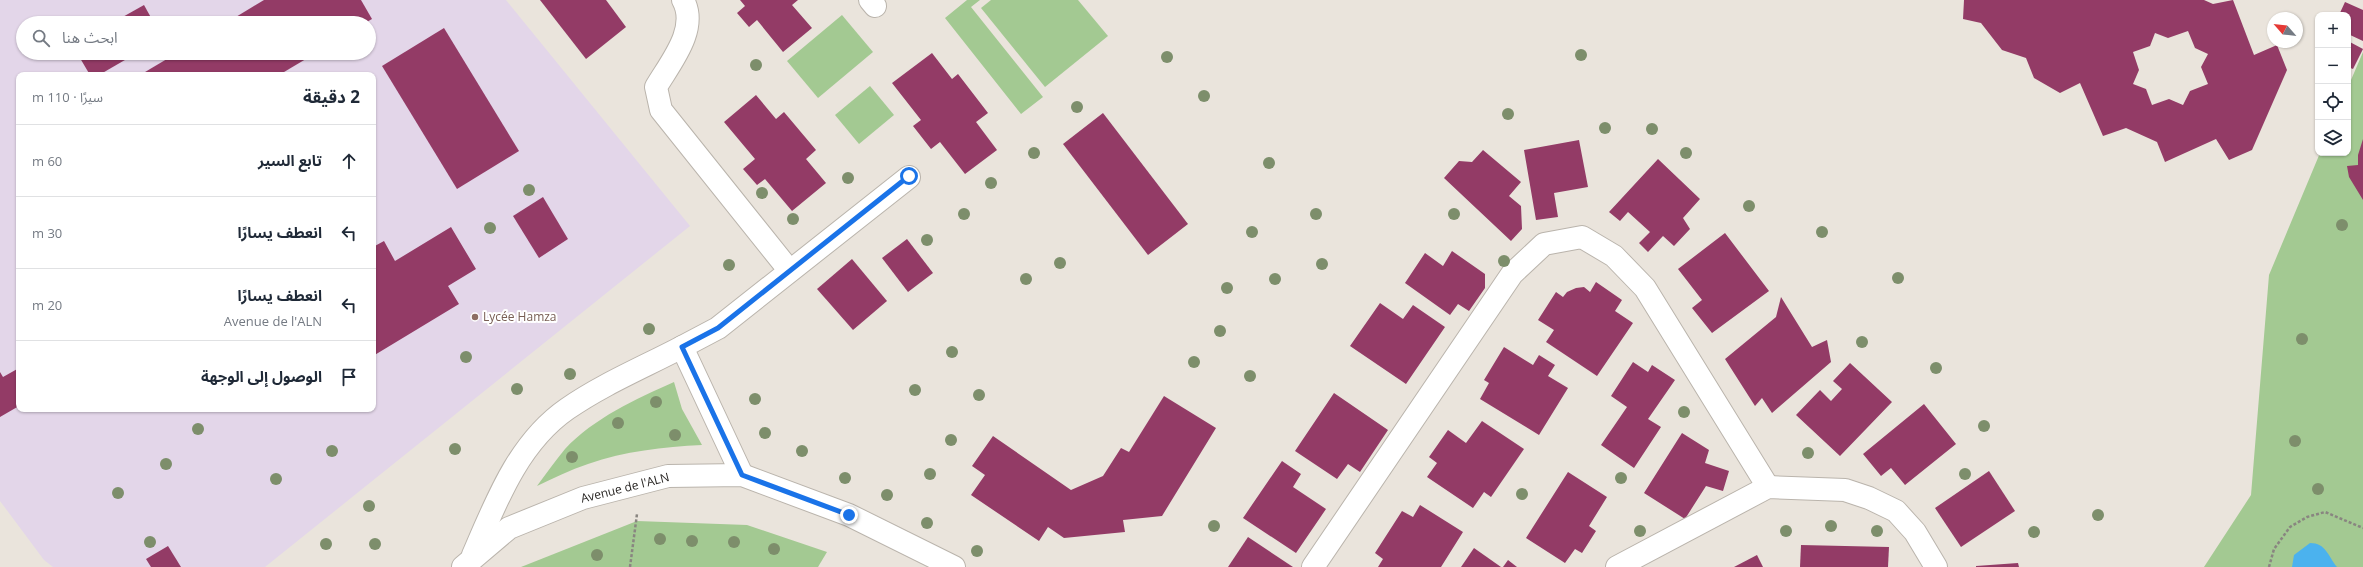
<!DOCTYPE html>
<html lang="ar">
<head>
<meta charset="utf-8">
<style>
  :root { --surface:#fff; --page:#f6f6f7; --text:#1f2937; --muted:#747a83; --line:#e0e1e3 }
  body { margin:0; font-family:"Open Sans","Noto Sans Arabic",sans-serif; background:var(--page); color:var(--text); direction:rtl }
  .controls { position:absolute; right:12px; top:12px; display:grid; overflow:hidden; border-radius:8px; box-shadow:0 1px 3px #0004 }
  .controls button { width:36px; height:36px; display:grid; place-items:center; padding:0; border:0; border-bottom:1px solid var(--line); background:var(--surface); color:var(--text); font:20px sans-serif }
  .compass { position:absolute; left:2267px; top:12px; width:36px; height:36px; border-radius:50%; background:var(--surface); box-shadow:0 1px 3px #0004; rotate:298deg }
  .stop { position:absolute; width:12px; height:12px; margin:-9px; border:3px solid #1a73e8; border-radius:50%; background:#fff }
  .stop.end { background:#1a73e8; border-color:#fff; box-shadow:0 1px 4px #0008 }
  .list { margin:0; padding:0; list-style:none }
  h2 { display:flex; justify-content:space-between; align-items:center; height:52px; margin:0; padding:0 16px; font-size:17px }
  h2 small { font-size:13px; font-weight:400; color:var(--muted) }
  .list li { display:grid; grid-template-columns:26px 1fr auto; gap:12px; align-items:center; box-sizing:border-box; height:72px; padding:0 16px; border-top:1px solid var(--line) }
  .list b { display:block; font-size:15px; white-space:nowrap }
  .list p { margin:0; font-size:13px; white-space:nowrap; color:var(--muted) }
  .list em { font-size:13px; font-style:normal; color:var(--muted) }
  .icon { flex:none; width:22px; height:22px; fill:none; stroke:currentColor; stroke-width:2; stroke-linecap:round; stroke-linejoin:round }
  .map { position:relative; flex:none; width:2363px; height:567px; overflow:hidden; direction:ltr }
  .search { position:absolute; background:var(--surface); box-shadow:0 1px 3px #0004; left:16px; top:16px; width:360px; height:44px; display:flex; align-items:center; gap:10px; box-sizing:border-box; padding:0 14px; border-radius:22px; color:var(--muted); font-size:15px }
  .panel { position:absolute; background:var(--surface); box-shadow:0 1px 3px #0004; left:16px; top:72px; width:360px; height:340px; border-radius:8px; direction:rtl }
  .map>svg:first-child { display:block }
  .education { fill:#e3d6e9; fill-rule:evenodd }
  .green { fill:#a3c992 }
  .water { fill:#4bb2ee }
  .building { fill:#933b66; fill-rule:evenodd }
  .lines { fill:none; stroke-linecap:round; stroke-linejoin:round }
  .minor-casing { stroke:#bab4ac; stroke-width:24 }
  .path { stroke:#898580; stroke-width:2.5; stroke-dasharray:3 2; stroke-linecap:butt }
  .minor { stroke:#fff; stroke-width:22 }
  .tree { fill:#7d8e6b }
  .route { stroke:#1a73e8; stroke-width:5 }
  .education-dot { fill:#8d6e63; stroke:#fff; stroke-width:1.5 }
  .labels { text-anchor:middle; stroke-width:4; stroke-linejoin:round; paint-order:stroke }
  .education-label { font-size:12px; fill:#785e54; stroke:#fff; text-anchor:start }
  .street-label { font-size:12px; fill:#272422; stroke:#fff }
</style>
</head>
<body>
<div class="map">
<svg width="2363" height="567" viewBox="0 0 2363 567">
  <rect width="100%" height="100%" fill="#eae4dc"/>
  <path class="education" d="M0 0H506L690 226 265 567H53L44 560 0 501ZM23 23H369V53H23ZM19 75H373V409H19Z"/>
  <g class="green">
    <polygon points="967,0 980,0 971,7 1043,97 1021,114 945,18"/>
    <polygon points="991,0 1078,0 1108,36 1045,87 981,8"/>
    <polygon points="842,15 873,52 818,98 787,61"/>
    <polygon points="2363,52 2363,567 2204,567 2251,495 2269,275 2320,153 2348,153 2348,87"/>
    <polygon points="870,86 894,115 859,144 835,115"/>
    <path d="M674 382 682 409 702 445C663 447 625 451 588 464 570 470 554 478 537 486 546 474 555 461 565 449 594 418 636 399 674 382Z"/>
    <polygon points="637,521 747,525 827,552 818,567 521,567"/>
  </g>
  <path class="water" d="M2310 543C2326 543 2328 556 2337 567H2292L2294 555Z"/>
  <g class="building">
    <polygon points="264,0 361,0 372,19 365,23 226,23"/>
    <polygon points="540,0 606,0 626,27 586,59"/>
    <polygon points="740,0 798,0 792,5 812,28 783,52 757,20 749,27 737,13 745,6"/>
    <path d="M1964 0H2204L2213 4 2233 0 2254 55 2277 45 2287 70 2252 150 2229 160 2216 139 2165 162 2157 142 2126 128 2103 136 2080 83 2060 93 2034 78 2026 58 2002 50 1981 23 1963 19ZM2188 31 2195 48 2208 54 2201 67 2208 84 2190 91 2183 105 2169 99 2152 105 2146 89 2133 84 2139 70 2133 52 2150 46 2155 33 2168 38Z"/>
    <polygon points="2345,2 2363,10 2363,41 2348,34 2348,15 2339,15"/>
    <polygon points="144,5 154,23 112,23"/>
    <polygon points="444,28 519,151 457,189 382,66"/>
    <polygon points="2348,41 2363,49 2353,69 2348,67"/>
    <polygon points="77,53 137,53 99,75 90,75"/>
    <polygon points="177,53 316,53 279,75 140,75"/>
    <polygon points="932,53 952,79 958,74 988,113 976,122 997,150 965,174 940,142 931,149 913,126 921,120 892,83"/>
    <polygon points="756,95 776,119 784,112 816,150 806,159 826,183 792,211 765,179 757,185 743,169 755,159 724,122"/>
    <polygon points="1103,113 1188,224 1148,255 1063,144"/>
    <polygon points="2363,139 2363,200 2349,177 2347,166 2358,165 2358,155"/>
    <polygon points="1579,140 1588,187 1554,193 1558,217 1536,220 1524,150"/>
    <polygon points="1483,150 1521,182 1509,196 1521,206 1522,229 1511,241 1444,178 1459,161 1472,162"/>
    <polygon points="1658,159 1700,199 1683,218 1690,229 1674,246 1663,236 1648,252 1639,243 1650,232 1628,212 1620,221 1609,212"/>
    <polygon points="543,197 568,239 539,258 513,216"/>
    <polygon points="451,227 476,269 448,286 459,304 373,356 373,247 384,241 395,261"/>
    <polygon points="1725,233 1769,291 1712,333 1692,308 1702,300 1678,269"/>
    <polygon points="907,239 933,273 908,292 882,258"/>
    <polygon points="1452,251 1485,274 1485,288 1469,311 1458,304 1450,315 1405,283 1425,253 1443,266"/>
    <polygon points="852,259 887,301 853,330 817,289"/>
    <polygon points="1596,282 1622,300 1615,311 1633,323 1597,376 1546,342 1554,330 1538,320 1556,292 1563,297 1567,292 1576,288 1584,287 1590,292"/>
    <polygon points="1781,297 1812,347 1827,340 1831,362 1772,413 1762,398 1755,406 1725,359 1776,317"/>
    <polygon points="1380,303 1403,319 1413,305 1445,327 1406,384 1350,346"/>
    <polygon points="1504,347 1533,365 1539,355 1555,365 1548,376 1568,388 1539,435 1480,399 1489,383 1484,380"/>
    <polygon points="1633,362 1648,372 1652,365 1675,380 1648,419 1661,427 1634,468 1601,445 1627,407 1611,396"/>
    <polygon points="1850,363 1892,402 1840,456 1796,415 1820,390 1831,401 1842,389 1833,381"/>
    <polygon points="19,368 19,406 0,417 0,372 3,377"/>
    <polygon points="1334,393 1388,430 1360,472 1348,464 1337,479 1295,451"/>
    <polygon points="1164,396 1216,428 1162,516 1123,520 1125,532 1064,538 1048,527 1039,541 971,495 985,475 972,466 993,436 1071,490 1103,476 1121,448 1129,452"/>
    <polygon points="1924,404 1956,444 1905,485 1891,468 1881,476 1863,454"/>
    <polygon points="1482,421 1524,449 1491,497 1484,492 1473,508 1427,477 1437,463 1429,457 1448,430 1466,443"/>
    <polygon points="1682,433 1709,450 1705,463 1729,471 1723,491 1706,486 1685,519 1644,493"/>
    <polygon points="1282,461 1301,474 1293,487 1326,509 1296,553 1243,518"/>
    <polygon points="1989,471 2015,511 1961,547 1935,508"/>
    <polygon points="1568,472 1607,497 1589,526 1596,531 1582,553 1575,549 1565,563 1526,538"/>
    <polygon points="1420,505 1463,532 1441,567 1378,567 1383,559 1375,553 1402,511 1413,517"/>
    <polygon points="1248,537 1293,567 1228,567"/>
    <polygon points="1801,545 1889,547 1888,567 1800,567"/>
    <polygon points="168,546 181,567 151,567 146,559"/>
    <polygon points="1474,548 1501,567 1461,567"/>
    <polygon points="1757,555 1763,567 1734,567"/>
    <polygon points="1508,560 1517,567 1503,567"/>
    <polygon points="2018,563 2019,567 1976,567 1976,566"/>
  </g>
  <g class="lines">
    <defs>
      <g id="minor">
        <path d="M683 0C699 29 670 63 656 87L661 110 789 270"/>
        <polyline points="870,0 875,6"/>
        <polyline points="742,475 682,347 718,328 909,177"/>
        <path d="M473 555C496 502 518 443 567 409 603 384 644 367 682 347"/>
        <polyline points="463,567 509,528 583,498 668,476 742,475 849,515 954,567"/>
        <polyline points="1313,567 1512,274 1544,244 1582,237 1614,256 1645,288 1768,487"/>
        <polyline points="1617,567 1768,487 1845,490 1869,498 1896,511 1915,532 1936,567"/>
      </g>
    </defs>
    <use href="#minor" class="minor-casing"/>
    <g class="path">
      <polyline points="630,567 637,514"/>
      <polyline points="2269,567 2274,549 2290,527 2307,517 2325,512 2363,528"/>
    </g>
    <use href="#minor" class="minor"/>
  </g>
  <g class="tree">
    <circle cx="1581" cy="55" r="6"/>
    <circle cx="1167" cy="57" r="6"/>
    <circle cx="756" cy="65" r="6"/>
    <circle cx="1204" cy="96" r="6"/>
    <circle cx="1077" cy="107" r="6"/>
    <circle cx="1508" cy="114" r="6"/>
    <circle cx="1605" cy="128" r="6"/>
    <circle cx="1652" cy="129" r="6"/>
    <circle cx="1034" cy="153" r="6"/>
    <circle cx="1686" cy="153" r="6"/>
    <circle cx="1269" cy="163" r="6"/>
    <circle cx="848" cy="178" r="6"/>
    <circle cx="991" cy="183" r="6"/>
    <circle cx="529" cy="190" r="6"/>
    <circle cx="762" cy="193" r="6"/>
    <circle cx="1749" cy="206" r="6"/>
    <circle cx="964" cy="214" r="6"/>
    <circle cx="1316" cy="214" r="6"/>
    <circle cx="1454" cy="214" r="6"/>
    <circle cx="793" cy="219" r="6"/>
    <circle cx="2342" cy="225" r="6"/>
    <circle cx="490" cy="228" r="6"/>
    <circle cx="1252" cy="232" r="6"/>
    <circle cx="1822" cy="232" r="6"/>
    <circle cx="927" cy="240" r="6"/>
    <circle cx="1504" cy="261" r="6"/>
    <circle cx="1060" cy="263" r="6"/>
    <circle cx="1322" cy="264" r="6"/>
    <circle cx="729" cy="265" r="6"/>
    <circle cx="1898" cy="278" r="6"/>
    <circle cx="1026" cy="279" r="6"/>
    <circle cx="1275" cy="279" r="6"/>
    <circle cx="1227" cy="288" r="6"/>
    <circle cx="649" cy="329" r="6"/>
    <circle cx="1220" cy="331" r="6"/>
    <circle cx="2302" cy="339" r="6"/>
    <circle cx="1862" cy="342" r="6"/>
    <circle cx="952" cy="352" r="6"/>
    <circle cx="466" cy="357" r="6"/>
    <circle cx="1194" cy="362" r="6"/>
    <circle cx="1936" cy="368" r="6"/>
    <circle cx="570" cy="374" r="6"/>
    <circle cx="1250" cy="376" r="6"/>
    <circle cx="517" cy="389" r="6"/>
    <circle cx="915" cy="390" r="6"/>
    <circle cx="979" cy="395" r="6"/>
    <circle cx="755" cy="399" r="6"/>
    <circle cx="656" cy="402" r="6"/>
    <circle cx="1684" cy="412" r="6"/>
    <circle cx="618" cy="423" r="6"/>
    <circle cx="1984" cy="426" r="6"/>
    <circle cx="198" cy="429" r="6"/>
    <circle cx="765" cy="433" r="6"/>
    <circle cx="675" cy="435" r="6"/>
    <circle cx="951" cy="440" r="6"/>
    <circle cx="2295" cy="441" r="6"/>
    <circle cx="455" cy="449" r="6"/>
    <circle cx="332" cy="451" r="6"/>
    <circle cx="802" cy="451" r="6"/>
    <circle cx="1808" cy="453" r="6"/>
    <circle cx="572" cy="457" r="6"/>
    <circle cx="166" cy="464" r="6"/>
    <circle cx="930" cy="474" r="6"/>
    <circle cx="1965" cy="474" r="6"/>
    <circle cx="845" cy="478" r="6"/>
    <circle cx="1621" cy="478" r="6"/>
    <circle cx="276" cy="479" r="6"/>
    <circle cx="2318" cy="489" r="6"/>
    <circle cx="118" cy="493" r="6"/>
    <circle cx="1522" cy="494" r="6"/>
    <circle cx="887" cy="495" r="6"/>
    <circle cx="369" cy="506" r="6"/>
    <circle cx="2098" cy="515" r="6"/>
    <circle cx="927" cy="523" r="6"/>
    <circle cx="1214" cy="526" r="6"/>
    <circle cx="1831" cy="526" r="6"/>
    <circle cx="1640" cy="531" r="6"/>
    <circle cx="1786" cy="531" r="6"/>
    <circle cx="1877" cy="531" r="6"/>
    <circle cx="2034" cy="532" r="6"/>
    <circle cx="660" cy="539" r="6"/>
    <circle cx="692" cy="541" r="6"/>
    <circle cx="150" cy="542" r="6"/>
    <circle cx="734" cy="542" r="6"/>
    <circle cx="326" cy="544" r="6"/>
    <circle cx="375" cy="544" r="6"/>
    <circle cx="774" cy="549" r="6"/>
    <circle cx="977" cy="551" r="6"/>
    <circle cx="597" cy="555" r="6"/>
  </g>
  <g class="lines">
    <polyline class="route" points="849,515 742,475 682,347 718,328 909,176"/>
  </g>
  <circle class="education-dot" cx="475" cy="317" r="4"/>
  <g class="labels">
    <g class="education-label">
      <text x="483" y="321">Lycée Hamza</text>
    </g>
    <g class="street-label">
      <text transform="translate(625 488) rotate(-14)" y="4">Avenue de l'ALN</text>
    </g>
  </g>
</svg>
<div class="controls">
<button>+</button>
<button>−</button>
<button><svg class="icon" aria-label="locate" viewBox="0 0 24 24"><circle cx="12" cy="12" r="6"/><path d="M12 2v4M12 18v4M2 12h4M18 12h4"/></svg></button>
<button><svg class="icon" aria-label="layers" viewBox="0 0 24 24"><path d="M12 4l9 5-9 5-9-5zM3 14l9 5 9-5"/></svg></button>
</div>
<svg class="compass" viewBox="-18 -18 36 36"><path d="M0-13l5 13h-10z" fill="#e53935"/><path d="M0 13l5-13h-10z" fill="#747a83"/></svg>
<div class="stop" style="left:909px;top:176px"></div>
<div class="stop end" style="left:849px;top:515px"></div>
<div class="search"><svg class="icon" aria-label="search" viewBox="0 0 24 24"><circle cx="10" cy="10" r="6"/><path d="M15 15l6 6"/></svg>ابحث هنا</div>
<section class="panel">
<h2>2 دقيقة<small>سيرًا · 110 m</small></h2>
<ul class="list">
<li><svg class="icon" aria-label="ahead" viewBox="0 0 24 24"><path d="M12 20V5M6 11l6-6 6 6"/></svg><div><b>تابع السير</b></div><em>60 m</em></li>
<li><svg class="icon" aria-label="left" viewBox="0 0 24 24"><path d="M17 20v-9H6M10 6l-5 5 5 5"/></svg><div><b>انعطف يسارًا</b></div><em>30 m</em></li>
<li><svg class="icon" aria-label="left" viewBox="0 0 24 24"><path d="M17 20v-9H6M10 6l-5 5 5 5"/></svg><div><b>انعطف يسارًا</b><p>Avenue de l'ALN</p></div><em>20 m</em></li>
<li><svg class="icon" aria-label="arrive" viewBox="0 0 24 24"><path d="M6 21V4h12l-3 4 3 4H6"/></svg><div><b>الوصول إلى الوجهة</b></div></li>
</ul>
</section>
</div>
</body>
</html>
